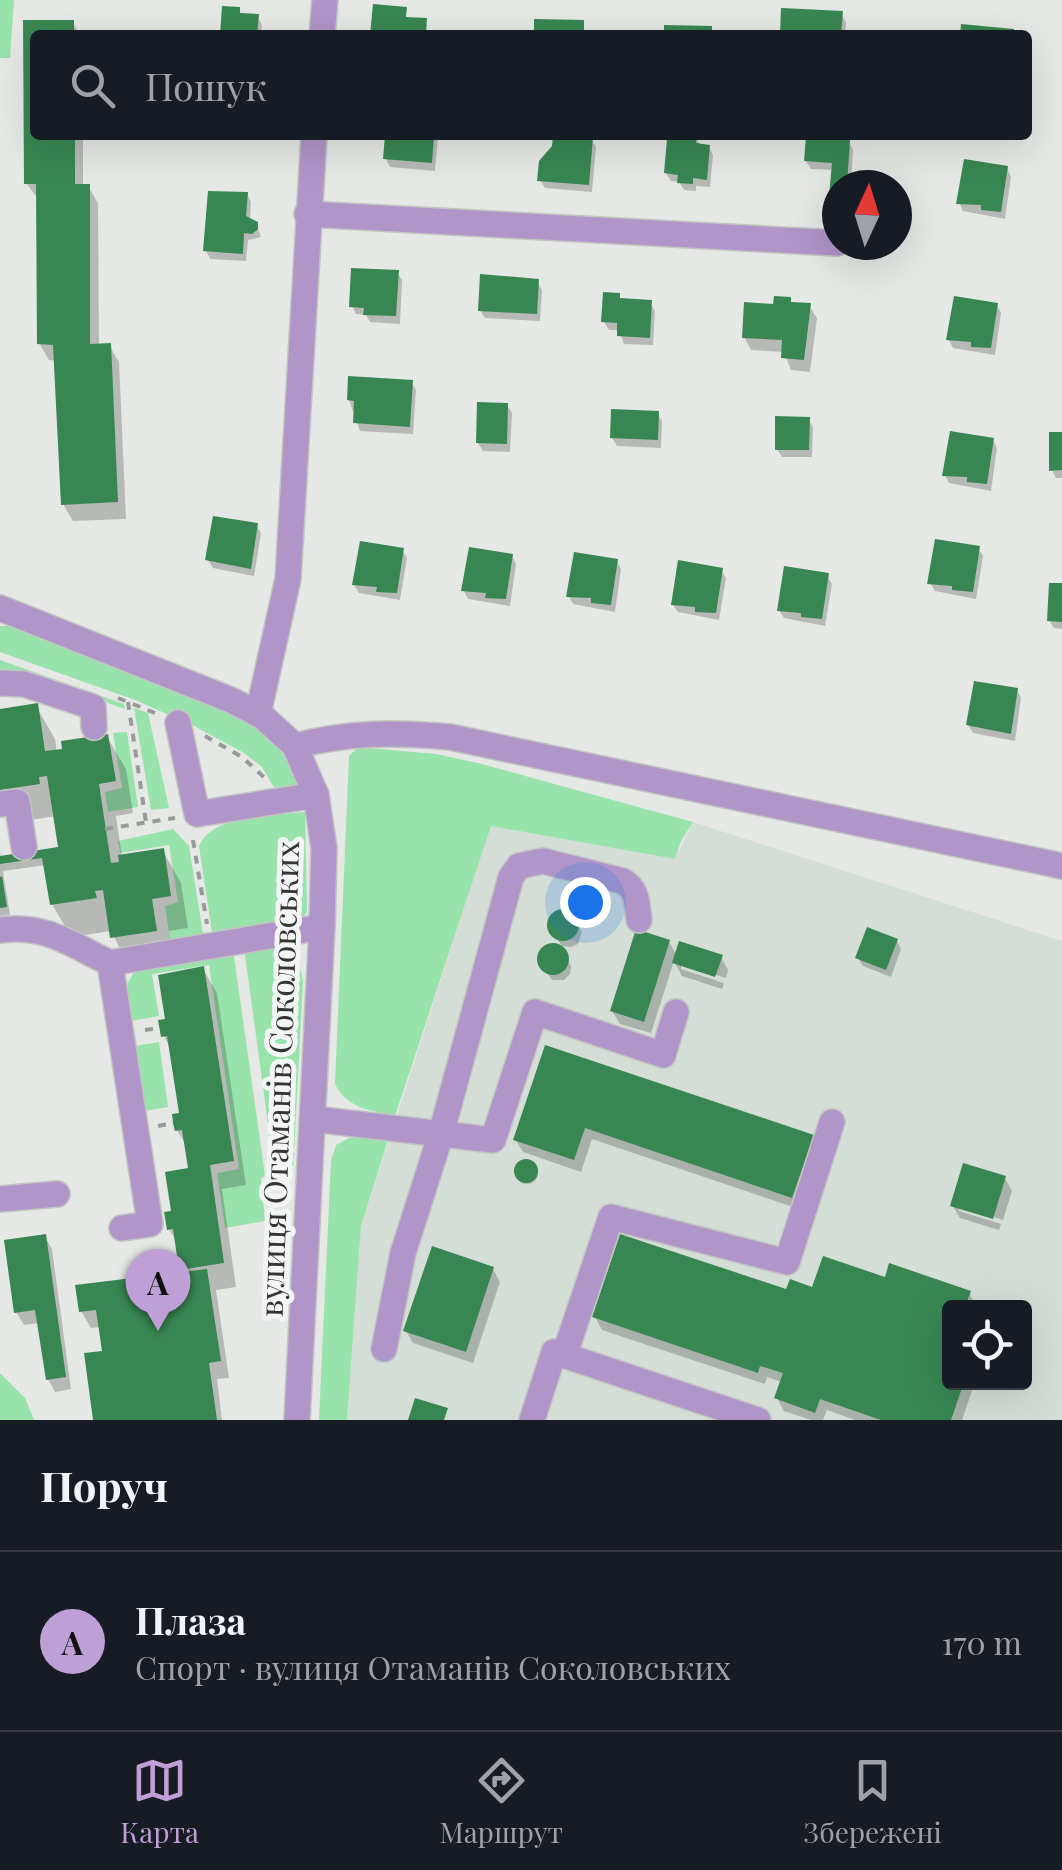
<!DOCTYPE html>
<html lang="uk">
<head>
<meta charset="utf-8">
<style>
  :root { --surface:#171b24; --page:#242831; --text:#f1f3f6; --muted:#9ea1a6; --line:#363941; --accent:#bea0d6 }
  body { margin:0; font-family:"Playfair Display",serif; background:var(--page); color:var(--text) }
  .controls { position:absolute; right:30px; bottom:30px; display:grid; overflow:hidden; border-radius:10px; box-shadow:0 10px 40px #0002 }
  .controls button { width:90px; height:90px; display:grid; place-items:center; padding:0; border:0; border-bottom:2px solid var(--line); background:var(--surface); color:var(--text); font:50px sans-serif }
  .compass { position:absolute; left:822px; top:170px; width:90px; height:90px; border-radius:50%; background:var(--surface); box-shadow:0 10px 40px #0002; rotate:4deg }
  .you { position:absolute; left:585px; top:902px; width:35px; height:35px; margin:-25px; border:8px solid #fff; border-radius:50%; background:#1a73e8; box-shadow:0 0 0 15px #1a73e833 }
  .badge { display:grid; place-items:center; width:65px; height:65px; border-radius:50%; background:var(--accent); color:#111; font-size:32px; font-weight:700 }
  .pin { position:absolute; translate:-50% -82px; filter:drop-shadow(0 2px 5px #0008) }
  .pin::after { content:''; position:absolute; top:52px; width:35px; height:30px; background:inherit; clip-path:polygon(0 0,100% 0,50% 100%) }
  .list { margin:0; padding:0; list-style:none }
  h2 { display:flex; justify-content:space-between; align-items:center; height:130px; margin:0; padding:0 40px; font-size:42px }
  h2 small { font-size:32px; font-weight:400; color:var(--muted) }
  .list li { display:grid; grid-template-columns:65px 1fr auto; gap:30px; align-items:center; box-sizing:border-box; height:180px; padding:0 40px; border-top:2px solid var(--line) }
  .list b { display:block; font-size:38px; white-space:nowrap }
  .list p { margin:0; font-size:32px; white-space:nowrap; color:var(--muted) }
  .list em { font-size:32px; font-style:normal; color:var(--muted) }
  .icon { flex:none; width:55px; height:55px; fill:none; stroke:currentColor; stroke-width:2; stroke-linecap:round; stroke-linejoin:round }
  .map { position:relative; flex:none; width:1062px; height:1420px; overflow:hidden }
  .search { position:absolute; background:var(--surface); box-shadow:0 10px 40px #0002; left:30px; right:30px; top:30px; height:110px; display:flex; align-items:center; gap:25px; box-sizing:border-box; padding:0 35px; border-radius:10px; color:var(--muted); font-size:38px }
  .sheet { height:310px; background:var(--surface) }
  nav { display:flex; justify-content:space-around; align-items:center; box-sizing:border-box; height:140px; border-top:2px solid var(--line); background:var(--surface); font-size:28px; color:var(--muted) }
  nav a { display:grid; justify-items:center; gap:5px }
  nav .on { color:var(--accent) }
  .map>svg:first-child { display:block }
  .built { fill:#d4ded6; fill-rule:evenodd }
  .green { fill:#98e3ab }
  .shadow { fill:#0003 }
  .building { fill:#388752 }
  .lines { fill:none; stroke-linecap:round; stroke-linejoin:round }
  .minor-casing { stroke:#c2c4c2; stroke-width:28 }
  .path { stroke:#989a98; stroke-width:4; stroke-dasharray:8 8; stroke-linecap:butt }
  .minor { stroke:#b095c9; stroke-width:25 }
  .labels { text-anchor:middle; stroke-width:10; stroke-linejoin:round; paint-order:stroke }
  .street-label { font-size:32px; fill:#343534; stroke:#f2f5f3 }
</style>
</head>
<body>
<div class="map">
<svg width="1062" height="1420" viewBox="0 0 1062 1420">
  <rect width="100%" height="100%" fill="#e5e8e5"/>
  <path class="built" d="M693 822 1062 941V1420H347L361 1226 491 825 675 859ZM950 1308H1024V1382H950Z"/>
  <g class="green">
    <polygon points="0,0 14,0 10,58 0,58"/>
    <path d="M0 626H9C62 646 115 666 168 687 200 699 239 711 265 733 281 746 290 767 298 785L277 792 261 766 244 753 194 726 135 700 0 652Z"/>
    <polygon points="0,660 124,704 125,709 35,677 0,675"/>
    <polygon points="134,708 148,713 169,808 151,810"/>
    <polygon points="127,732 138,807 108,812 105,792 122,788 113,733"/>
    <path d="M358 747 436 754 478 763 693 822 681 841 675 859 491 826 395 1116C372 1111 346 1108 335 1084L349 756Z"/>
    <path d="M305 812 307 911 302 920 213 939 199 846C214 813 273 816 305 812Z"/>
    <polygon points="173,829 189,846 203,934 170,940 165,906 178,902 169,845 120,853 118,841"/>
    <polygon points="286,944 298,959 303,981 293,1171 275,1174 244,948"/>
    <polygon points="233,950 265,1175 261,1179 265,1221 225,1228 217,1173 239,1169 209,965 152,974 159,1016 132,1021 127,984 135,971"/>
    <polygon points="159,1042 168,1107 145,1111 135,1046"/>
    <polygon points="355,1135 388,1140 361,1226 347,1420 319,1420 331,1161 336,1145"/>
    <polygon points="0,1373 25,1398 34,1420 0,1420"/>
  </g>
  <g class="shadow">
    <polygon points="239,10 242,16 257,17 262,25 261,35 222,35"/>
    <polygon points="841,14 846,22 845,35 782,35"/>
    <polygon points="25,23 73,23 80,35 35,35 35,135 83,135 83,186 88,186 98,203 99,346 109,345 119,362 126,519 73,521 63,504 57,361 49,360 39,343 39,200 26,183"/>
    <polygon points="388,135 438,135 435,171 390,167 386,159"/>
    <polygon points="695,137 701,146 709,147 713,155 710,187 696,186 696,191 684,190 679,182 671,181 666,173 683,143"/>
    <polygon points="591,139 596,147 592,192 545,188 540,180"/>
    <polygon points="849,142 853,150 851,185 837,185 836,214 831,206 834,170 811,169 806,161"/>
    <polygon points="1007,168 1011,177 1005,219 963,211 959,203"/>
    <polygon points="247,194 251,202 250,220 256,223 261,237 248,240 246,261 210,259 206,251"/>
    <polygon points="397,272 402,280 400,324 370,322 366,315 356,314 352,306"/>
    <polygon points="537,282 542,290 540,321 485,318 480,310"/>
    <polygon points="622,301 650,303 655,311 653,345 624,344 619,330 609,330 604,322"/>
    <polygon points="997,305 1001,313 995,355 953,348 949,340"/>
    <polygon points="809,306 817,318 810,372 791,370 784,352 751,350 744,337 776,307"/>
    <polygon points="411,382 416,390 413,434 360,431 349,400"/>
    <polygon points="507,405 512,413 510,452 483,451 478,443"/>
    <polygon points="657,413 662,421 661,448 617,446 612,438"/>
    <polygon points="808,419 813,427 812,457 782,457 777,449"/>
    <polygon points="1062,435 1062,478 1056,478 1052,470"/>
    <polygon points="993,440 997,448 991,491 949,483 945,475"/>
    <polygon points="256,525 261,533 254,576 213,568 208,560"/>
    <polygon points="978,548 983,556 976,599 935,591 930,583"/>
    <polygon points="402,550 407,558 400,600 359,593 354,585"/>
    <polygon points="512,556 516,564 510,606 468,599 464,591"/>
    <polygon points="617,561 621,569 615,612 573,604 569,596"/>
    <polygon points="721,570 726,578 719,620 678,612 673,605"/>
    <polygon points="827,576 832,584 825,626 784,618 779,610"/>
    <polygon points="1062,586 1062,629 1054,628 1049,620"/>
    <polygon points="1017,690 1021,698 1015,741 973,733 968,725"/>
    <polygon points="36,706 55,739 57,752 107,737 126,769 133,813 116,816 122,857 163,851 181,883 188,928 169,931 174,963 131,970 111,931 71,937 52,904 46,865 3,871 10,915 0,916 0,852 1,858 61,849 56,816 12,823 0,802 0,712"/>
    <polygon points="559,912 572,915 582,932 578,944 571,947 562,946 551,930 553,917"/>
    <polygon points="897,941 901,949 891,977 863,966 858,958"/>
    <polygon points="669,942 677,956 721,957 728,970 726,978 681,964 681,969 724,983 722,989 682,976 674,961 651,1033 620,1024 612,1011"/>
    <polygon points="549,946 557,946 571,966 570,974 564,980 552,980 541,964 542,951"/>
    <polygon points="203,969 217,993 246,1185 222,1189 236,1287 216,1290 229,1378 217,1379 222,1420 96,1420 105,1353 101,1327 91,1328 81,1311 185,1274 178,1244 169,1229 190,1171 187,1147 177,1130 182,1115 172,1051 164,1036 167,1021"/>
    <polygon points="546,1048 812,1137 819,1150 799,1209 592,1139 581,1172 523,1152 515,1139"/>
    <circle cx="527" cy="1173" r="11"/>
    <polygon points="1005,1178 1012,1191 1003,1220 959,1206 959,1211 1001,1224 999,1230 960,1218 952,1205"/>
    <polygon points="45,1237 52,1249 71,1389 55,1392 48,1379 40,1323 24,1325 16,1312"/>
    <polygon points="493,1269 500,1282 473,1363 413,1343 406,1331"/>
    <polygon points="886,1280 969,1293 976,1305 950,1308 950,1382 975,1382 962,1420 855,1420 827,1410 823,1420 811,1420 784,1411 777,1398 782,1382 767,1377 765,1384 602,1330 595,1317"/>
  </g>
  <g class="building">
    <polygon points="373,4 407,7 406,17 427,18 426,35 370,35"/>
    <polygon points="222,6 240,7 240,13 259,14 257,35 220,35"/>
    <polygon points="781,8 843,11 841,35 780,35"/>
    <polygon points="534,19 584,20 584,35 534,35"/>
    <polygon points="23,20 74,20 74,35 35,35 35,135 75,135 75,184 90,184 90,344 111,343 118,502 61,505 53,345 37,344 36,184 24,184"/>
    <polygon points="961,24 1014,29 1014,35 960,35"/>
    <polygon points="664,25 712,26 712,35 664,35"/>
    <polygon points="385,135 434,135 432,163 383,159"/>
    <polygon points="553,135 593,137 589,185 537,181 539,161 552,146"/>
    <polygon points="681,135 697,135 696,143 710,145 707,180 693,178 693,184 677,183 678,175 664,173 667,139 680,140"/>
    <polygon points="806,136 850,140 847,185 837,185 837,208 828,207 832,163 804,161"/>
    <polygon points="964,159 1008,166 1001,212 981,210 981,205 956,204"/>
    <polygon points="208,191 248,192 246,216 258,222 258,229 252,234 244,233 243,254 203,251"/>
    <polygon points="351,268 399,270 396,316 363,315 364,308 349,307"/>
    <polygon points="480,274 539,279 537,314 478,311"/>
    <polygon points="603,292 620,293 620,298 652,300 650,338 617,336 617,323 601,322"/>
    <polygon points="774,296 791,297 791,302 811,303 804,360 781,358 782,340 742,338 744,302 773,304"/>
    <polygon points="954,296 998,303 991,348 971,347 971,342 946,340"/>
    <polygon points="348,376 413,380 410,427 353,423 354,401 347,400"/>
    <polygon points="477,402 508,403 507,444 476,443"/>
    <polygon points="611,409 659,411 658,440 610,438"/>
    <polygon points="775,416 810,417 809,450 775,450"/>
    <polygon points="950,431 994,438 987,484 967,482 967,477 942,476"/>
    <polygon points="1049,432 1062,432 1062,470 1049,471"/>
    <polygon points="213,516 258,523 251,569 205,560"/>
    <polygon points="935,539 980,546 973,592 952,590 952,586 927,584"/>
    <polygon points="360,541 404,548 397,593 376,592 377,587 352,585"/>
    <polygon points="469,547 513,554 506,599 485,598 486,593 461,591"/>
    <polygon points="574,552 618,559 611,605 591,603 591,598 566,597"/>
    <polygon points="678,560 723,568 716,613 695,612 695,607 671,605"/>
    <polygon points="784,566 829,573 822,619 801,617 801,613 777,611"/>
    <polygon points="1049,583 1062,583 1062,622 1047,621"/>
    <polygon points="974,681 1018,688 1011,734 966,725"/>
    <polygon points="38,703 45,751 62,749 61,741 108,734 116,781 99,784 111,863 119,862 118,855 164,848 171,896 152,899 157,931 110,938 103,890 95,891 97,898 50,905 42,858 0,864 0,856 58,847 47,776 39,777 40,784 0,790 0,709"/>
    <polygon points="2,876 7,907 0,908 0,877"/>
    <circle cx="563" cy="925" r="16"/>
    <polygon points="867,927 898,939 886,970 855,958"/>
    <polygon points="636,929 670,940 644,1022 610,1011"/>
    <polygon points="679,941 723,955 715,977 672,963"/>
    <circle cx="553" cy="959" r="16"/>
    <polygon points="204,966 234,1161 210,1165 224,1263 179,1270 173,1229 167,1230 164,1212 171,1211 165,1172 188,1168 182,1130 175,1131 173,1123 172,1114 179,1113 167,1036 161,1037 158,1020 165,1019 158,975"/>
    <polygon points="545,1045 814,1135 792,1198 585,1128 574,1160 513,1140"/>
    <circle cx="526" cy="1171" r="12"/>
    <polygon points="963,1163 1006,1176 993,1219 950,1206"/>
    <polygon points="46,1234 66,1377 46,1380 35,1310 14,1313 4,1240"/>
    <polygon points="620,1234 786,1289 790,1279 812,1287 823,1256 885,1277 889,1263 971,1291 966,1304 975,1308 950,1308 950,1382 964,1382 951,1420 881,1420 820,1399 815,1413 774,1398 783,1373 760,1366 758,1373 592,1317"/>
    <polygon points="432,1246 494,1267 466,1352 403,1331"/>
    <polygon points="207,1269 221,1361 209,1363 217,1420 93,1420 84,1353 102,1351 96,1310 79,1312 75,1285"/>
    <polygon points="415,1398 448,1408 444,1420 408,1420"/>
  </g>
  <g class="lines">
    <defs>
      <g id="minor">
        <polyline points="322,35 325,0"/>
        <polyline points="307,214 837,243"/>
        <polyline points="0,608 231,700 262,716 295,746 316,795 324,848 322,927 297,1420"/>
        <polyline points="0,683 24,684 93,707 94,727"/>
        <polyline points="258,714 288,579 314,135"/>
        <polyline points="178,723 197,814 316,795"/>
        <path d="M295 746C348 732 395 732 450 737L1062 866"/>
        <polyline points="0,804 17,802 24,847"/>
        <path d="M0 930C46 924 70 944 110 963"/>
        <polyline points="314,1119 493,1140 535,1012 663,1055 676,1012"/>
        <polyline points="0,1199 57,1194"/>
        <polyline points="122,1228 150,1224 110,963 322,927"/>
        <path d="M384 1349 403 1253 441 1134 511 877 519 866 543 861 623 881C638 890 637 904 639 920"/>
        <polyline points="564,1356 611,1217 787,1262 832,1122"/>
        <polyline points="532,1420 554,1352 758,1420"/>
      </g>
    </defs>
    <use href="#minor" class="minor-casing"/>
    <g class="path">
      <polyline points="118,698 155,713"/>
      <polyline points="128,702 146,822"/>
      <polyline points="205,736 242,757 266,779"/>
      <polyline points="105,829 175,818"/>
      <polyline points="193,840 207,924"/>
      <polyline points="145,1030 160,1028"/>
      <polyline points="158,1126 173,1123"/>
    </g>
    <use href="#minor" class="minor"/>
  </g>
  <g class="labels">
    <g class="street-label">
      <text transform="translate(280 1079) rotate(-88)" y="11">вулиця Отаманів Соколовських</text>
    </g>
  </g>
</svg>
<div class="controls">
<button><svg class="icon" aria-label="locate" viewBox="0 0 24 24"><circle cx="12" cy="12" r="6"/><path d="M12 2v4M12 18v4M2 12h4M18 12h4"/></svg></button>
</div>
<svg class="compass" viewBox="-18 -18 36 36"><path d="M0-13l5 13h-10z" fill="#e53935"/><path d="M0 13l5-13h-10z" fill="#9ea1a6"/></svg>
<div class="you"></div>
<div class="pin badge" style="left:158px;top:1331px">A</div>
<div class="search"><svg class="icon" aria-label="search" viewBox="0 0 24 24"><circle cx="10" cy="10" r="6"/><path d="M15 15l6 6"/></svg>Пошук</div>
</div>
<section class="sheet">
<h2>Поруч<small></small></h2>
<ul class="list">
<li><span class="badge">A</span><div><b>Плаза</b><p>Спорт · вулиця Отаманів Соколовських</p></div><em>170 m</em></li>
</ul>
</section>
<nav>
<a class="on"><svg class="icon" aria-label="map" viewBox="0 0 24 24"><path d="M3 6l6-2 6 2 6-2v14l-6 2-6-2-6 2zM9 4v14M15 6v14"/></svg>Карта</a>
<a><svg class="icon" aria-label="directions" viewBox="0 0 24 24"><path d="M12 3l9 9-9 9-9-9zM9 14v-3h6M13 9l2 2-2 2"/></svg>Маршрут</a>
<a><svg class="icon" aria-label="saved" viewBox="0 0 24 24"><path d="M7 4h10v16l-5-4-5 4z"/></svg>Збережені</a>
</nav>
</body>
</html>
